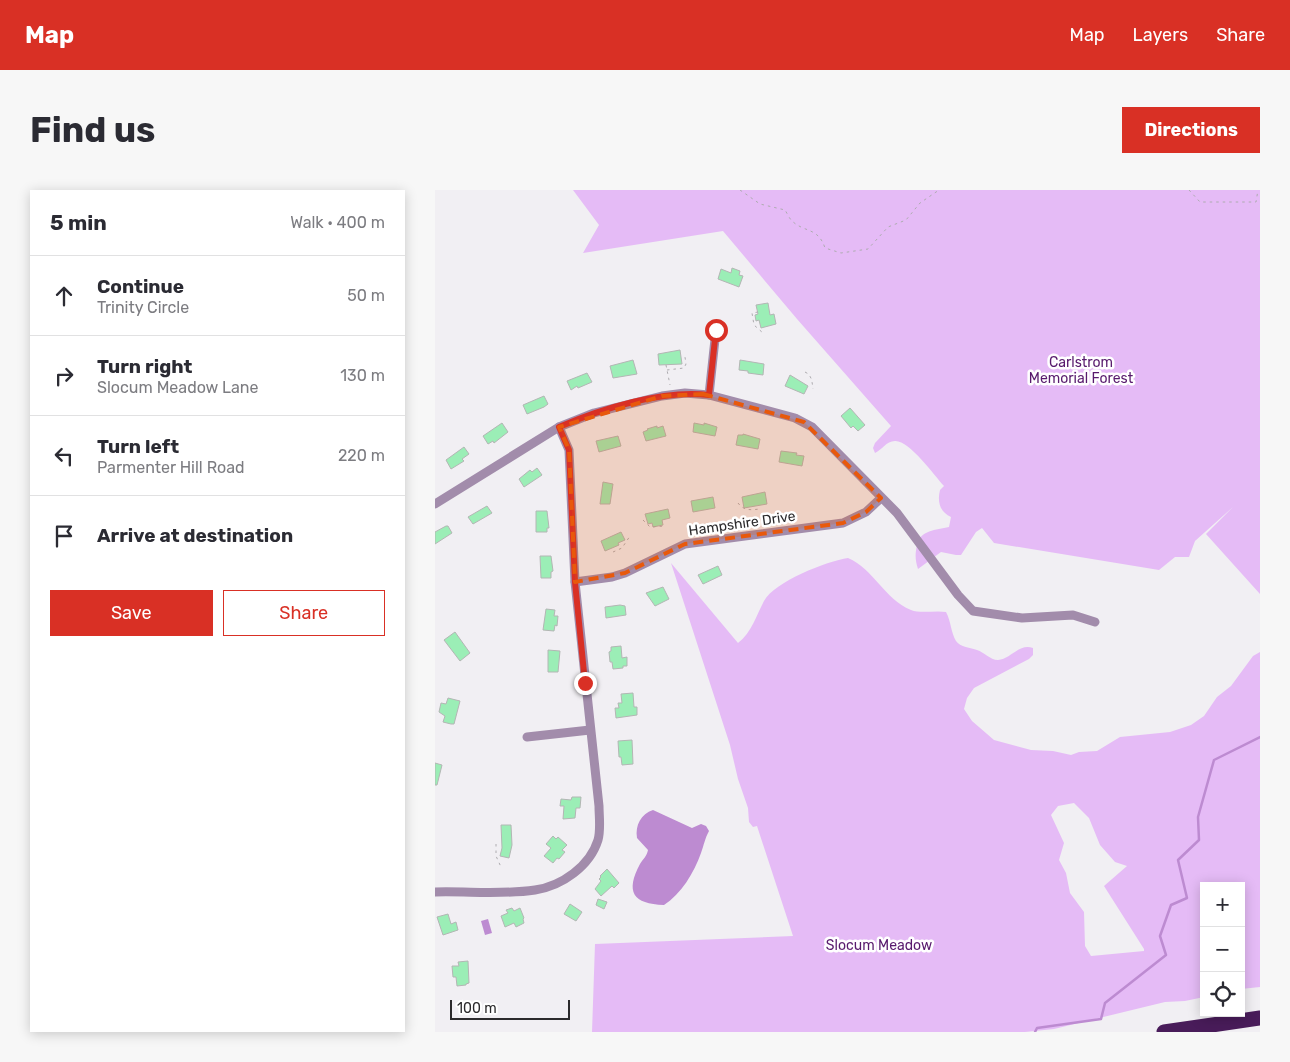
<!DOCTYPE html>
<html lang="en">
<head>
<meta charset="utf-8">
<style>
  :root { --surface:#fff; --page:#f7f7f7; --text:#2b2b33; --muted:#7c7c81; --line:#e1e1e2; --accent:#d93025 }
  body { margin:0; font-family:Rubik,sans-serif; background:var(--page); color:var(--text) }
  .controls { position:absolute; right:15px; bottom:15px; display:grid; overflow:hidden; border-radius:0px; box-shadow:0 2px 12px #0003 }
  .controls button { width:45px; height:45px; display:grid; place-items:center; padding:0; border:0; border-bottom:1px solid var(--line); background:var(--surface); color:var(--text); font:25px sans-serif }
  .scale { position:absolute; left:15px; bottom:12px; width:120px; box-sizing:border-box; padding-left:5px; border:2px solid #2b2a2c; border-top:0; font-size:14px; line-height:18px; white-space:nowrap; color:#2b2a2c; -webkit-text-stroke:4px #fff; paint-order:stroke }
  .stop { position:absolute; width:15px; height:15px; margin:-11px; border:4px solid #d93025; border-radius:50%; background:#fff }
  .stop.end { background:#d93025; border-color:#fff; box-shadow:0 1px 5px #0008 }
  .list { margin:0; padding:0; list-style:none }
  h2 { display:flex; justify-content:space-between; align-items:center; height:65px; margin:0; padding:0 20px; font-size:21px }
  h2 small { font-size:16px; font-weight:400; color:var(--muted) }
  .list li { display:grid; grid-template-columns:32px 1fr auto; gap:15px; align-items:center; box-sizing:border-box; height:80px; padding:0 20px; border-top:1px solid var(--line) }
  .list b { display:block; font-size:19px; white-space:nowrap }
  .list p { margin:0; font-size:16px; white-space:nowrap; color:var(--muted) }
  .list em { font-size:16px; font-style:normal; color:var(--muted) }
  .actions { display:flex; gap:10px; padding:15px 20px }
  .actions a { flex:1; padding:11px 0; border:1px solid var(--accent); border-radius:0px; text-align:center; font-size:18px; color:var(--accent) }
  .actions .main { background:var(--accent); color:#fff }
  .icon { flex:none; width:28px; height:28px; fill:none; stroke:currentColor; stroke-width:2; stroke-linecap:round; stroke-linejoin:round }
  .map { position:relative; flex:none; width:825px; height:842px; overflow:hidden; border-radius:0px }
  header { display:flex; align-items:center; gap:30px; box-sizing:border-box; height:70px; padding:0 25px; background:var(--accent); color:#fff }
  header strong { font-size:24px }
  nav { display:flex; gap:28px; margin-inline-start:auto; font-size:18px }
  .intro { display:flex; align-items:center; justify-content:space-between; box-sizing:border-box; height:120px; padding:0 30px }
  h1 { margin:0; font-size:35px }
  .button { padding:12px 22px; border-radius:0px; background:var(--accent); color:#fff; font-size:18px; font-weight:700 }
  main { display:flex; gap:30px; padding:0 30px }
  aside { flex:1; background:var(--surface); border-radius:0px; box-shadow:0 2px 12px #0003 }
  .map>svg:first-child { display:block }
  .green { fill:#e5bbf6; fill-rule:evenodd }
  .water { fill:#bd8bd1 }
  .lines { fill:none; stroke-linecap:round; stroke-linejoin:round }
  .stream { stroke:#bd8bd1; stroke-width:2.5 }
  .building { fill:#9beeb6; stroke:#b3b6b4 }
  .path { stroke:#aeacb0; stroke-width:1; stroke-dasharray:2.5 4; stroke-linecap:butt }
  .street { stroke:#a28cab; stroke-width:9 }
  .highway { stroke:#491c5a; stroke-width:15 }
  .route { stroke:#d93025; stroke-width:6 }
  .marked { fill:#e8590c; fill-opacity:0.2; stroke:#e8590c; stroke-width:4; stroke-dasharray:10 6; stroke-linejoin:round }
  .labels { text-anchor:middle; stroke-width:5; stroke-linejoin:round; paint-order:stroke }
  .park-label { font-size:14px; fill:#581a6d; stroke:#fff }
  .street-label { font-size:14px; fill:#2b2a2c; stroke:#fff }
</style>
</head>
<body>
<header>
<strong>Map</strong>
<nav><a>Map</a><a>Layers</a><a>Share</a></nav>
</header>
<div class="intro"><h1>Find us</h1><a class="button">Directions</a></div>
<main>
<aside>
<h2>5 min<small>Walk · 400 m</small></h2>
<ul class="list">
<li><svg class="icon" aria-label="ahead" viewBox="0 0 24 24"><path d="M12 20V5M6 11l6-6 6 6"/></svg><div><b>Continue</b><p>Trinity Circle</p></div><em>50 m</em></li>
<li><svg class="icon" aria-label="right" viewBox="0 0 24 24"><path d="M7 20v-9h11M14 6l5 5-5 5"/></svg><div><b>Turn right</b><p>Slocum Meadow Lane</p></div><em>130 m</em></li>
<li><svg class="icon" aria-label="left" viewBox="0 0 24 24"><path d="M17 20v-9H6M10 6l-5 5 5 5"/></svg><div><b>Turn left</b><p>Parmenter Hill Road</p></div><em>220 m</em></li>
<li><svg class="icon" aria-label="arrive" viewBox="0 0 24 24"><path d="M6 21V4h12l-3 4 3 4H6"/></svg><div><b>Arrive at destination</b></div></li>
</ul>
<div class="actions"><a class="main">Save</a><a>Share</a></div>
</aside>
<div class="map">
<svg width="825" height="842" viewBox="0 0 825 842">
  <rect width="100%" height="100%" fill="#f1eff3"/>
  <g class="green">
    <path d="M138 0H825V404L771 344 798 317 760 351 754 367H740L724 380 559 353 547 338 541 342 526 365H521L506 362 483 379C480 370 480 364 482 355 485 340 501 340 514 337L516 327C505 322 502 312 505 300L509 296C499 285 474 250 460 251 451 251 447 260 440 263L438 258 440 253 456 236 362 129 288 41 148 63 164 35Z"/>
    <path d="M413 368C439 379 449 409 476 420 486 424 500 420 511 422 516 431 516 443 521 451 525 457 536 458 542 460 549 462 555 470 563 470 576 469 584 453 598 458V465L594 469 539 498 532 508 529 519 537 531 559 550 596 560 618 561 636 565 644 562 662 561 685 547 735 542 756 535 769 526 782 507 796 496 818 466 825 462V797L806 799V696H769V807L750 811 730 812 619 839 590 842H157L160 754 358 746 322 636 318 637 314 632 313 618 303 589 295 555 236 373 303 453C317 442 321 426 329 411 339 392 392 371 413 368ZM639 613 654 628 665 655 680 672 692 676 669 696 709 759V761L656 766 650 756 649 722 635 703 631 683 624 670 629 653 616 625 623 616Z"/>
  </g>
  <g class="water">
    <path d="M218 620 257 638 266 634 271 636 274 641C270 648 269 655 266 663 259 683 246 704 229 715 198 714 190 702 205 674 208 669 212 666 213 660L202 648C200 635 206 624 218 620Z"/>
    <polygon points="53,729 57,743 50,745 46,731"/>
  </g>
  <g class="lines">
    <polyline class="stream" points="600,842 602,838 666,829 670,813 731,765 725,746 736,715 752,708 743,670 764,650 763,627 779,570 825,547"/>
  </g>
  <g class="building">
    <polygon points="297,78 305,81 304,85 308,86 304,97 283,89 286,79 296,83"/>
    <polygon points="333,113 335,125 339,124 341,134 326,138 324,130 321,131 320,125 323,124 321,115"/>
    <polygon points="245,160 247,174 224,175 223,164"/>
    <polygon points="198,170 202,184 178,188 175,176"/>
    <polygon points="305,170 329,174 328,185 313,183 313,181 304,180"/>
    <polygon points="152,183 157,192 143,198 142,196 136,200 132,191"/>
    <polygon points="355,185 373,196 369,204 350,196"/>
    <polygon points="109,206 113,214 109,217 92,224 88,215"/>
    <polygon points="415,218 430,235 423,241 418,236 416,238 406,226"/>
    <polygon points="67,233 73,242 59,253 58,251 53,254 48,246"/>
    <polygon points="259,233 269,235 269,233 282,237 280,246 258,242"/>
    <polygon points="222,236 222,238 228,236 231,246 211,251 208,242 213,240 212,239"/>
    <polygon points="308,244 325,249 323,259 301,255 303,245 308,245"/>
    <polygon points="183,246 186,256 164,262 161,251"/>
    <polygon points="29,257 34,264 27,269 29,271 16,279 11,270"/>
    <polygon points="346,261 362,263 361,265 369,266 367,276 344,272"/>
    <polygon points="102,278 107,285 89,297 84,289 95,280 97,282"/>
    <polygon points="168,292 178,294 175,314 165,314"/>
    <polygon points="330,302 332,314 309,318 307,307"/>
    <polygon points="278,307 280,318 258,322 256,311"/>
    <polygon points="52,316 57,323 38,334 33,327"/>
    <polygon points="233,319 235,328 227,330 228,335 218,337 217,333 213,334 210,324"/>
    <polygon points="101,321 112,321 114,338 112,338 112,342 101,342"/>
    <polygon points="11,336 13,336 17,343 0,354 0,342"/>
    <polygon points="186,342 190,350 183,353 184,355 170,361 166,351"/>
    <polygon points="105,366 116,366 118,381 116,382 116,388 106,388"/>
    <polygon points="283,376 287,385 268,394 263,385"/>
    <polygon points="228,397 234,409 220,416 211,403"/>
    <polygon points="185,415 190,416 191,425 171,428 170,417"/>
    <polygon points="111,419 120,420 119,426 123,426 122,436 120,435 119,441 108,440"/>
    <polygon points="20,442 35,463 25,471 9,450"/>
    <polygon points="186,456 187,468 192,467 192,476 188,476 188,478 178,479 177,472 175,472 174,462 176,461 176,457"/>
    <polygon points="113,460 125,461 123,482 113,482"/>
    <polygon points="198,503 199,517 202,517 202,525 181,528 180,518 184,518 183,513 187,513 186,504"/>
    <polygon points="13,508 25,511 19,534 16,534 8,532 10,526 4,522 6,513 11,514"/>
    <polygon points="197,550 198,574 187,575 186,567 184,567 183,551"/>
    <polygon points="0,573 7,575 2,595 0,595"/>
    <polygon points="137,607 146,607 145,618 141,618 140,628 128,629 129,616 125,616 126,609 136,610"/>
    <polygon points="66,635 76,635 77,655 74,668 65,666 67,658"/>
    <polygon points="118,646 121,649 123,647 132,655 127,660 130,662 124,669 122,668 118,673 109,666 116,658 111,654"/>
    <polygon points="172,679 184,693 179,698 177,696 166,706 160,699 166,691 164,689 166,687 165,686"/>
    <polygon points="163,709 172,712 169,719 161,715"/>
    <polygon points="135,714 147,722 141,731 129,724"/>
    <polygon points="77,718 79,721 85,718 89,728 88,729 89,733 81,737 79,733 70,737 66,726 73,723 71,720"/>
    <polygon points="13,724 16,734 21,732 23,740 8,745 2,727"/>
    <polygon points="33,771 34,793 31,794 31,795 22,796 21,787 18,787 17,776 24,776 23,772"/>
  </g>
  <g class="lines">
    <g class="path">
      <path d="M305 0 325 14 350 20C352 23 354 28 357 31 370 43 383 37 390 58L406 63 433 59 453 37 471 30 485 13 504 0"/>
      <polyline points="754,0 765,12 821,12 823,0"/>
      <polyline points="323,122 317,123 319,135 328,143"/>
      <polyline points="231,175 235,195"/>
      <polyline points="232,180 249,178 251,174 250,167"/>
      <path d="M370 182C377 185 377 192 378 199"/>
      <path d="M303 313C309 321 315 320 325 319"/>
      <polyline points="208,330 215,337 230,336"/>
      <polyline points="178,362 187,358 195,346"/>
      <polyline points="61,654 61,666 66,677"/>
    </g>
    <g class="street">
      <polyline points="274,205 281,140"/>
      <polyline points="0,314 124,237 159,223 227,206 250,203 274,205 360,228 377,237 462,323 523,405 538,421 587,428 638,425 660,432"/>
      <polyline points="140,392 177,387 190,383 250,354 408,333 431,322 446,308"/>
      <polyline points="92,547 155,540"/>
      <path d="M0 702C33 701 67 705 100 700 127 696 155 676 163 650 166 640 164 626 164 616L140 392 134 260 124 237"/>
    </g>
    <polyline class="highway" points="729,842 825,828"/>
  </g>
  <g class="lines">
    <path class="route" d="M150 493 140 392 134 260 124 237C166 219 229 199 274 205L281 140"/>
  </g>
  <path class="marked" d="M268 204 369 232 446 308 431 322 408 333 250 354 190 383 140 392 134 260 124 237 227 206Z"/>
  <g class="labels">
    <g class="park-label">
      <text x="646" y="177">Carlstrom<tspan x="646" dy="16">Memorial Forest</tspan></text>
      <text x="444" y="760">Slocum Meadow</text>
    </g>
    <g class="street-label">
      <text transform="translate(307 333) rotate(-8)" y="5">Hampshire Drive</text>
    </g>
  </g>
</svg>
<div class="controls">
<button>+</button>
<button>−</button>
<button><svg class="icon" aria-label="locate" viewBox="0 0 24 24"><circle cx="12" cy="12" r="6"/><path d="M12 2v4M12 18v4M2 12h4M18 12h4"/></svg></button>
</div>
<div class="scale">100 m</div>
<div class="stop" style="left:281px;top:140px"></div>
<div class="stop end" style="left:150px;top:493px"></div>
</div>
</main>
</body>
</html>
